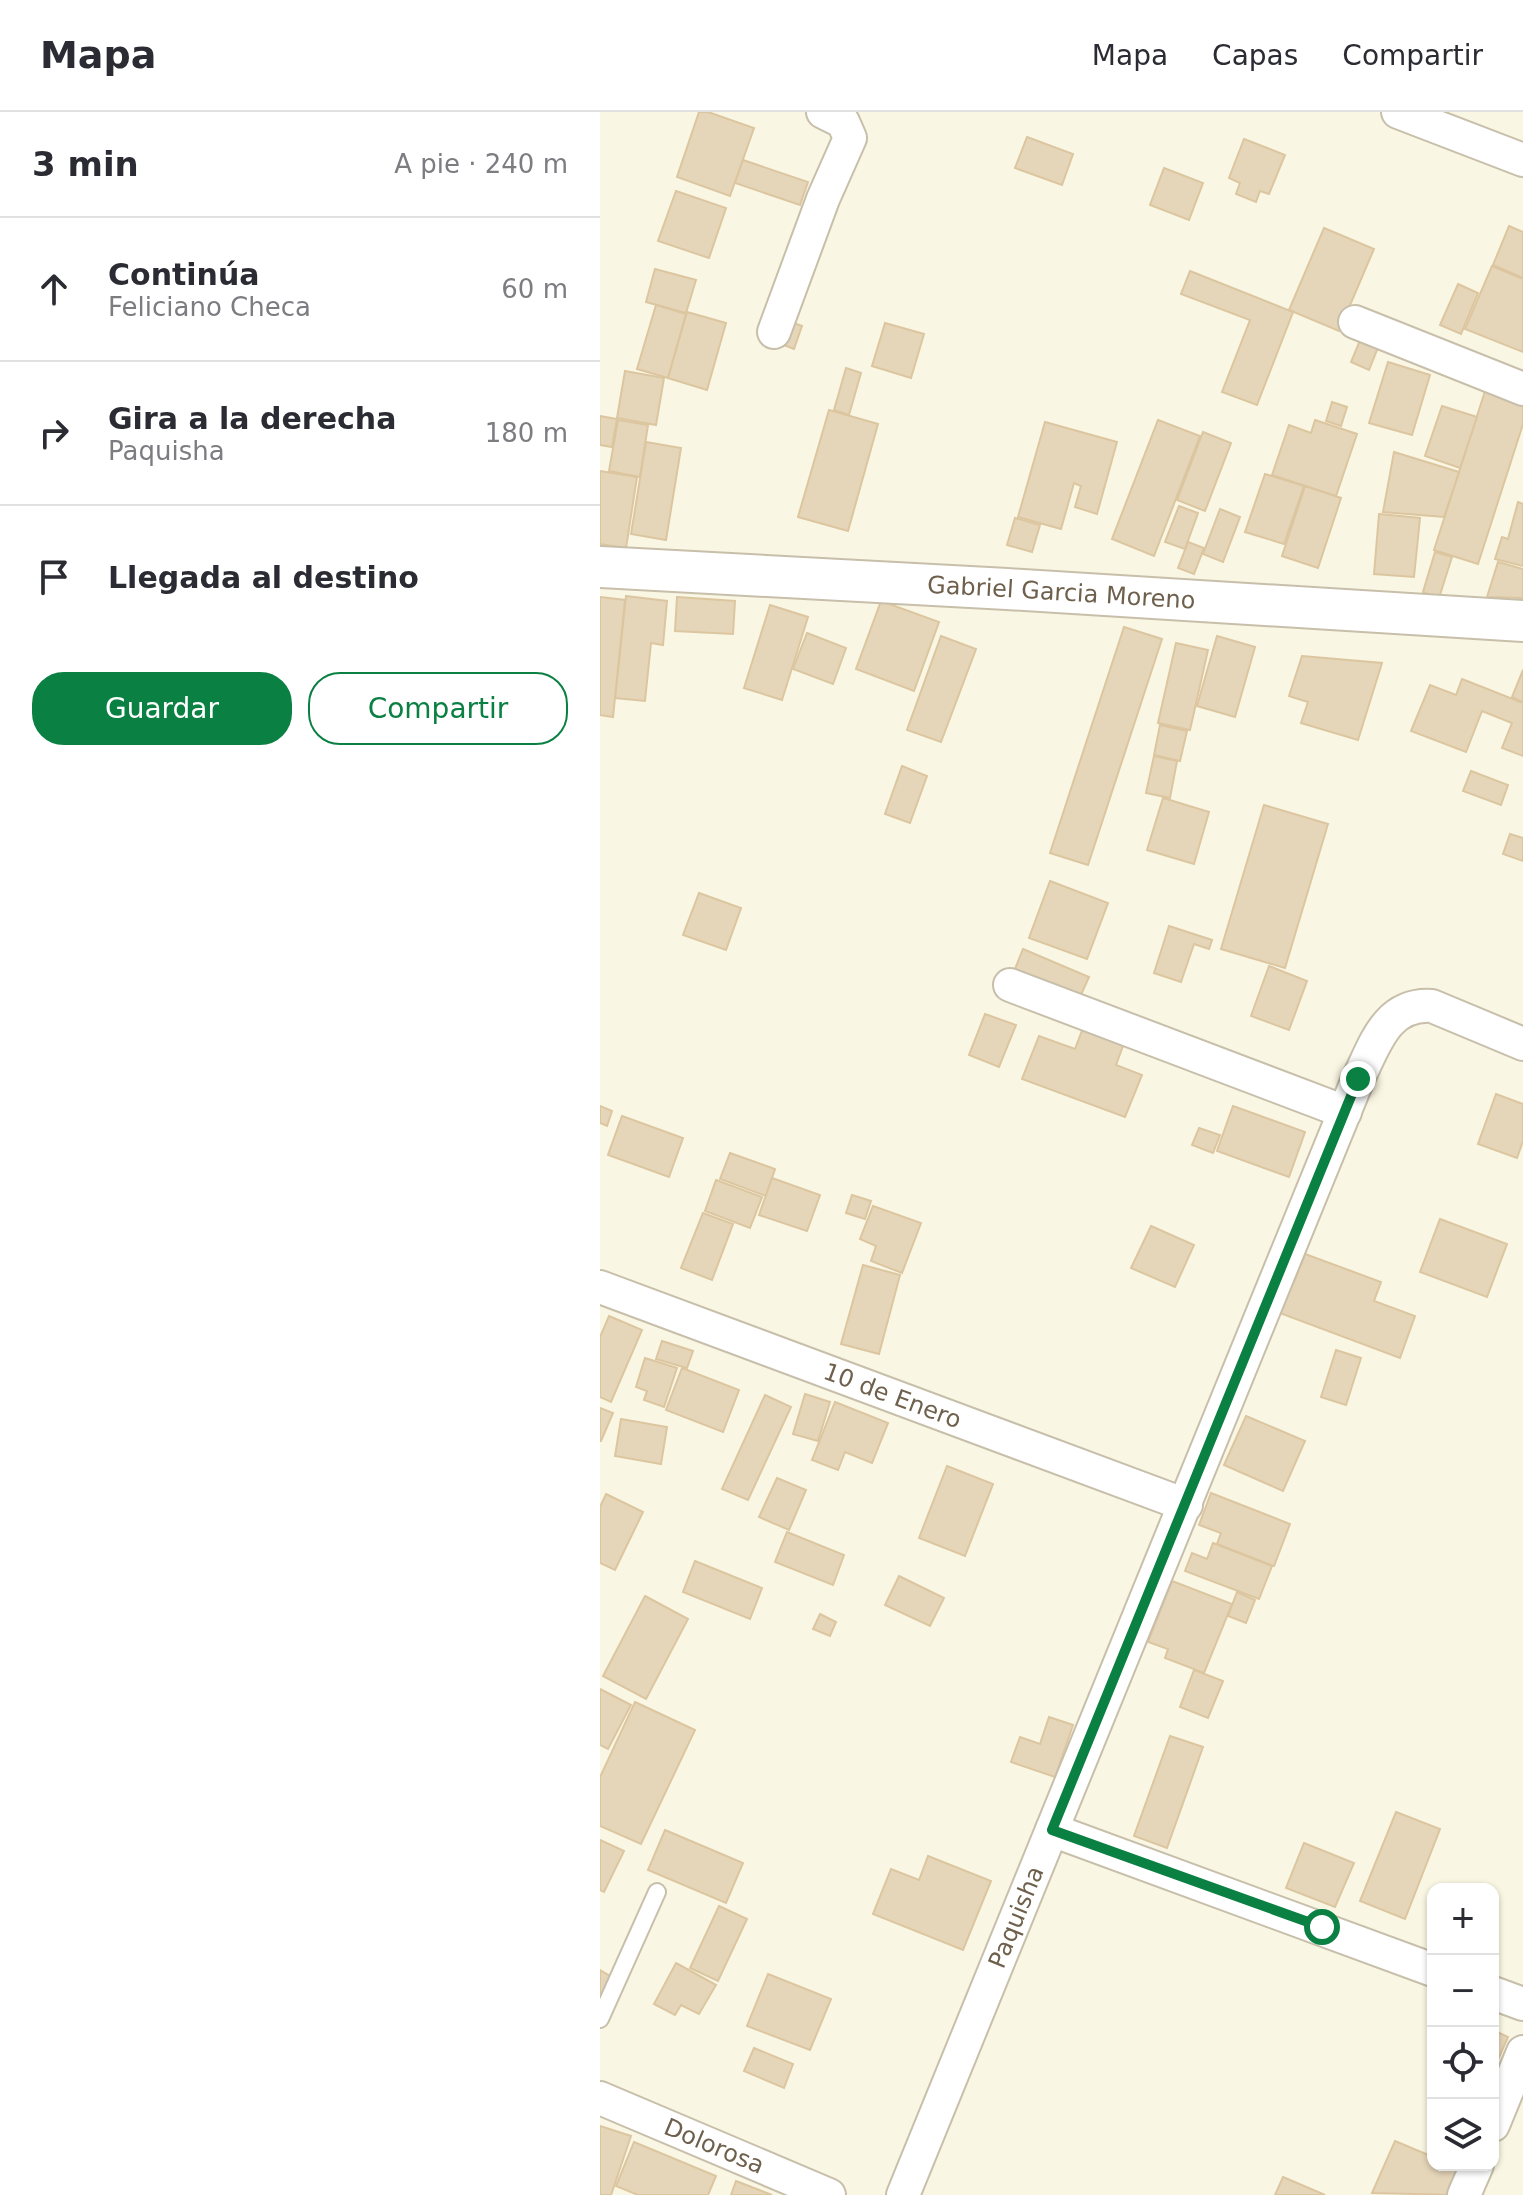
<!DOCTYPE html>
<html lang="es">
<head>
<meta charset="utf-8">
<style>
  :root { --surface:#fff; --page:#f7f7f7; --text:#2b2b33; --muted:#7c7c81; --line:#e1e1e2; --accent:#0b8043 }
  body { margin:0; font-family:"DejaVu Sans",sans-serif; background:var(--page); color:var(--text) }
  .controls { position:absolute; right:24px; bottom:24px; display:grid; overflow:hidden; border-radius:16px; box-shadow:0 2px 6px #0004 }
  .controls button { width:72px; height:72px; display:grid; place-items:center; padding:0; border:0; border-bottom:2px solid var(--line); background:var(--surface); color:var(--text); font:40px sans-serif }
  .stop { position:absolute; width:24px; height:24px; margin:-18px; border:6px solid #0b8043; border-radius:50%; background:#fff }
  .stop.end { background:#0b8043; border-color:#fff; box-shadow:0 2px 8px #0008 }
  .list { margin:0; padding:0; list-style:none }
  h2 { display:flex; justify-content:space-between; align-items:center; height:104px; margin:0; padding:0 32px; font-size:34px }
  h2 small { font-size:26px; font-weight:400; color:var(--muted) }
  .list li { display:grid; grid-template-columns:52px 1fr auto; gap:24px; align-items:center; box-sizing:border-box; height:144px; padding:0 32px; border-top:2px solid var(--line) }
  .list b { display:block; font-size:30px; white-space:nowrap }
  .list p { margin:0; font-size:26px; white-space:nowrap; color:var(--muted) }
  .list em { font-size:26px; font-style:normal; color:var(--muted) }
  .actions { display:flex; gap:16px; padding:24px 32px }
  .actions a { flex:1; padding:18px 0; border:2px solid var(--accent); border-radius:32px; text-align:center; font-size:28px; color:var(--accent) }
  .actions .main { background:var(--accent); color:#fff }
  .icon { flex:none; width:44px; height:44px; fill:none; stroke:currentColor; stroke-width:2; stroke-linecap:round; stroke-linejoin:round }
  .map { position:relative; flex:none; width:923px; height:2083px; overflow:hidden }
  header { display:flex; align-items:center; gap:48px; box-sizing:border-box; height:112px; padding:0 40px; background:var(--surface); border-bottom:2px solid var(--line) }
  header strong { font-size:38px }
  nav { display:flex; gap:44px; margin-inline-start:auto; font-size:28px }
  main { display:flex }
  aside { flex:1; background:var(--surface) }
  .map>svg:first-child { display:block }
  .building { fill:#e6d6b9; stroke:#dcc6a0; stroke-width:2 }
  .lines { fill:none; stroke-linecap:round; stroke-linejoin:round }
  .service-casing { stroke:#c8bfab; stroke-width:20 }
  .minor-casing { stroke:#c8bfab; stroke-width:36 }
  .tertiary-casing { stroke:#c8bfab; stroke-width:44 }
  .service { stroke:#fff; stroke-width:16 }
  .minor { stroke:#fff; stroke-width:32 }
  .tertiary { stroke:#fff; stroke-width:40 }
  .route { stroke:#0b8043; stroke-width:10 }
  .labels { text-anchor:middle; stroke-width:8; stroke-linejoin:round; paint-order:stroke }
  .street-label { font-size:24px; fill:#6e604c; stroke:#fcfae8 }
</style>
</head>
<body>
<header>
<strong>Mapa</strong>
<nav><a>Mapa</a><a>Capas</a><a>Compartir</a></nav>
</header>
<main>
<aside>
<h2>3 min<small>A pie · 240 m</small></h2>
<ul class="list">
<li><svg class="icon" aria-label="ahead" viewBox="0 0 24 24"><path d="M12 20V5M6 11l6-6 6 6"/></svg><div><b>Continúa</b><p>Feliciano Checa</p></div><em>60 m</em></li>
<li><svg class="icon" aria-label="right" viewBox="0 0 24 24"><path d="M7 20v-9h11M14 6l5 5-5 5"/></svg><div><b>Gira a la derecha</b><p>Paquisha</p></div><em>180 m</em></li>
<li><svg class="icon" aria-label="arrive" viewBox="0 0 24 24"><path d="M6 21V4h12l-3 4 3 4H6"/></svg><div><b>Llegada al destino</b></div></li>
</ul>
<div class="actions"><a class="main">Guardar</a><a>Compartir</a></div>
</aside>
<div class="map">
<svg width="923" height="2083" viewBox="0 0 923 2083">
  <rect width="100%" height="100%" fill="#f9f6e3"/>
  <g class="building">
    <polygon points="99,0 108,0 154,16 130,84 77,65"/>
    <polygon points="427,25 473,42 462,73 415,56"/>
    <polygon points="644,27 685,43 669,82 660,79 656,90 636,82 640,71 629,66"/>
    <polygon points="143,48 208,70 200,93 135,71"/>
    <polygon points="564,56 603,71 589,108 550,93"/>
    <polygon points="76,79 126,96 109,146 58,129"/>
    <polygon points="909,114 923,120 923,166 893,153"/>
    <polygon points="724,116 774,137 739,219 689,198"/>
    <polygon points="892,154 923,167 923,240 865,217"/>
    <polygon points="55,157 96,168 86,201 46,190"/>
    <polygon points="590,159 693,200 657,293 622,280 650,208 581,182"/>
    <polygon points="858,172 878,181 861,222 840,213"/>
    <polygon points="56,193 86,202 68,266 37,257"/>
    <polygon points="87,200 126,211 107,278 68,266"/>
    <polygon points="181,207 202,214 194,237 173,229"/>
    <polygon points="285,211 324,222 311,266 272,254"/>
    <polygon points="761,226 779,233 769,258 751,250"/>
    <polygon points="788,250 830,263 812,323 769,311"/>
    <polygon points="246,256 261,261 249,303 234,298"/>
    <polygon points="25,259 64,266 56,313 17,306"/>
    <polygon points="886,276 923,288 923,312 878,452 834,438"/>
    <polygon points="732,290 747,295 741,314 726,309"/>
    <polygon points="842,294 877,305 860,356 825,344"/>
    <polygon points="229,298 278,312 248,419 198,405"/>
    <polygon points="0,304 17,307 12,335 0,333"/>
    <polygon points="18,308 48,313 40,365 9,359"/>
    <polygon points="558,308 600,324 554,444 512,427"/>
    <polygon points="715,308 757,322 736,384 672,363 689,313 711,321"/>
    <polygon points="445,310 517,330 497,402 475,395 481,374 474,371 461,417 418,405"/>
    <polygon points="603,320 631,331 605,399 577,388"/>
    <polygon points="46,330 81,336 66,428 31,422"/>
    <polygon points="794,340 859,360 844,405 783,400"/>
    <polygon points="0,359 37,365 26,436 0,432"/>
    <polygon points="665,362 704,374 684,432 645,420"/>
    <polygon points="705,374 741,386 718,456 682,444"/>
    <polygon points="918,390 923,392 923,454 895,447 902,425 908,427"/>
    <polygon points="579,394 598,401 585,437 565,430"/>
    <polygon points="620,397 640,405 623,450 603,442"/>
    <polygon points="779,402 820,406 814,465 774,462"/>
    <polygon points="415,406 440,413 432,440 407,433"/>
    <polygon points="588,430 604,436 594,462 578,456"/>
    <polygon points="835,440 852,445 839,486 823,480"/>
    <polygon points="898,450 923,457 923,486 887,485"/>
    <polygon points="26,484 67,489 63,533 51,531 45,589 15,586"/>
    <polygon points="0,485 25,488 13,605 0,603"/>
    <polygon points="77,485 135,489 133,522 75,519"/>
    <polygon points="281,489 339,510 314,579 256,557"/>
    <polygon points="170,493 208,505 182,588 144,576"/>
    <polygon points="524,515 562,527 488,753 450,741"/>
    <polygon points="207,521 246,536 233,572 193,557"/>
    <polygon points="341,524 376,537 341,630 307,618"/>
    <polygon points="617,524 655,535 635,605 597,594"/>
    <polygon points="576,531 608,538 590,618 558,611"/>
    <polygon points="702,544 782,551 758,628 701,611 708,590 689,584"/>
    <polygon points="923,558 923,590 912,585"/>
    <polygon points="862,567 923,591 923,644 902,636 912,611 882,599 866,640 811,619 830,573 856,583"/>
    <polygon points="560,613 587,619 580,649 554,643"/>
    <polygon points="554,644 577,649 570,686 546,681"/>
    <polygon points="302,654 327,664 310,711 285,702"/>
    <polygon points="871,659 908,673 901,693 863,679"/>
    <polygon points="563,686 609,700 594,752 547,738"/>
    <polygon points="664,693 728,712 685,856 621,837"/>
    <polygon points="910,722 923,726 923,749 903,742"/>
    <polygon points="450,769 508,791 487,847 429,826"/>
    <polygon points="99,781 141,796 126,838 83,823"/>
    <polygon points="569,814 612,828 609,837 594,832 581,870 554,861"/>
    <polygon points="423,837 489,865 480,885 415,857"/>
    <polygon points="669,854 707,869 689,918 651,904"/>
    <polygon points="385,902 416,913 399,955 369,943"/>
    <polygon points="486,908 527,923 516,953 542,963 525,1005 422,967 439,924 475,937"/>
    <polygon points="896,982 923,992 923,1029 917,1046 878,1032"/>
    <polygon points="0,994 12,999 7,1014 0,1011"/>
    <polygon points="633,994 705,1020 689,1065 617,1039"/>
    <polygon points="22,1004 83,1026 69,1065 8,1043"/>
    <polygon points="599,1016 620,1023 613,1041 592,1033"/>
    <polygon points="130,1041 175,1057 166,1084 120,1067"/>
    <polygon points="172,1066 220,1083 207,1119 159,1103"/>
    <polygon points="116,1068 162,1085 150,1116 105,1099"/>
    <polygon points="252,1083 271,1089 265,1107 246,1101"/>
    <polygon points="273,1094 321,1111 302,1161 271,1149 276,1134 260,1127"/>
    <polygon points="103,1101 133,1112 112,1168 81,1156"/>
    <polygon points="840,1107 907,1132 887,1185 820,1160"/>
    <polygon points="551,1114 594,1133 575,1175 531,1156"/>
    <polygon points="705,1142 781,1170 774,1189 815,1204 800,1246 677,1200 688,1168 694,1170"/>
    <polygon points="263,1153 300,1163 279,1242 241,1232"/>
    <polygon points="9,1204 42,1218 11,1290 0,1285 0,1225"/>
    <polygon points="62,1229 93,1239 87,1256 56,1247"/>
    <polygon points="736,1238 761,1246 746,1293 721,1285"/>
    <polygon points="45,1246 77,1256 64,1295 44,1288 47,1279 36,1275"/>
    <polygon points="82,1256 139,1278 123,1320 66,1298"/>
    <polygon points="205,1282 230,1290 218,1329 193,1322"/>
    <polygon points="165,1283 191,1295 148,1388 122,1377"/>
    <polygon points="235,1290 288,1311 272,1351 245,1340 238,1358 212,1348"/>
    <polygon points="0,1296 13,1301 1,1329 0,1329"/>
    <polygon points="646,1304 705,1329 683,1379 624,1353"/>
    <polygon points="21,1307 67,1315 61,1352 15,1344"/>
    <polygon points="347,1354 393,1372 365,1444 319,1426"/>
    <polygon points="177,1366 206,1378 189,1418 159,1405"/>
    <polygon points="611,1381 690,1412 674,1454 617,1432 621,1421 599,1413"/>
    <polygon points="6,1382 43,1400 15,1458 0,1451 0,1395"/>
    <polygon points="187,1420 244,1443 233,1473 175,1450"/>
    <polygon points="613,1431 672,1454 659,1487 585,1459 592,1441 607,1447"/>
    <polygon points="95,1449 162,1476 150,1507 83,1480"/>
    <polygon points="299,1464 344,1486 330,1514 285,1493"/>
    <polygon points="572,1469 632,1492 604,1561 565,1546 568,1537 548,1530"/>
    <polygon points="637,1480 655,1488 646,1511 628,1504"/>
    <polygon points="45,1484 88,1507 46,1587 3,1564"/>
    <polygon points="220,1502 236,1510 230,1524 213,1517"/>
    <polygon points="594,1558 623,1569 608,1606 580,1595"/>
    <polygon points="0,1577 31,1593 8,1637 0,1633"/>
    <polygon points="35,1590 95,1618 41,1732 0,1714 0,1665"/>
    <polygon points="449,1605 473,1613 455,1665 411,1650 420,1625 440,1632"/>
    <polygon points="570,1624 603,1635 567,1736 534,1724"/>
    <polygon points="796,1700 840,1717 805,1807 760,1789"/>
    <polygon points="65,1718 143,1751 126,1791 48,1758"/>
    <polygon points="0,1728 24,1739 4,1780 0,1778"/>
    <polygon points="704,1731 754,1751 735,1795 686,1776"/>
    <polygon points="328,1744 391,1769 363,1838 273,1802 291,1757 319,1768"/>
    <polygon points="119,1794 147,1807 118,1869 90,1856"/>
    <polygon points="76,1851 116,1873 99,1902 81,1893 75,1903 54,1892"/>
    <polygon points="0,1858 12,1865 0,1887"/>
    <polygon points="168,1862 231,1887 210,1938 147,1914"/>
    <polygon points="893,1918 908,1925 893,1959"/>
    <polygon points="154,1936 193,1952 184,1976 144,1959"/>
    <polygon points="0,2014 31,2024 11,2083 0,2083"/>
    <polygon points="795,2029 833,2045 833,2053 851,2053 868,2060 859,2083 772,2081"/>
    <polygon points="34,2030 116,2064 108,2083 38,2083 16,2074"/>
    <polygon points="683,2065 725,2083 675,2083"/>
    <polygon points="136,2069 172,2083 131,2083"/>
  </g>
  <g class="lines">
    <defs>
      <polyline id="service" points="0,1907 57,1780"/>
      <g id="minor">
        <polyline points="798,0 923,48"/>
        <polyline points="755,210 923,277"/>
        <polyline points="174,220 223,87 250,26 243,10 223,0"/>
        <polyline points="410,873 745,1000"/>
        <path id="s1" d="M0 1175 586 1393"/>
        <polyline points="452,1718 833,1858"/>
        <polyline points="893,1881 923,1892"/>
        <path id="s2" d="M0 1986 229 2083"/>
        <polyline points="893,2013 923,1940"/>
        <path id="s3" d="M303 2083 758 967C775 933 786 891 832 894L923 932"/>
        <polyline points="864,2083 877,2053"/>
      </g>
      <g id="tertiary">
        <path id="s4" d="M0 455 407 477 923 509"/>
      </g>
    </defs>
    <use href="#service" class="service-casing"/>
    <use href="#minor" class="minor-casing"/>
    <use href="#tertiary" class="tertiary-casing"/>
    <use href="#service" class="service"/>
    <use href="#minor" class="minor"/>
    <use href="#tertiary" class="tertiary"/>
  </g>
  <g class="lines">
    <polyline class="route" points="722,1815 452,1718 758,967"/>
  </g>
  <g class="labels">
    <g class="street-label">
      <text dy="8" stroke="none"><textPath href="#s4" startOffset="462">Gabriel Garcia Moreno</textPath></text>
      <text dy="8" stroke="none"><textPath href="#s1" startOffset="312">10 de Enero</textPath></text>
      <text dy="8" stroke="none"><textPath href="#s3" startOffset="300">Paquisha</textPath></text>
      <text dy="8" stroke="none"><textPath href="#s2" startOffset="124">Dolorosa</textPath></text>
    </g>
  </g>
</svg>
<div class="controls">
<button>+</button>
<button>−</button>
<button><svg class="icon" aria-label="locate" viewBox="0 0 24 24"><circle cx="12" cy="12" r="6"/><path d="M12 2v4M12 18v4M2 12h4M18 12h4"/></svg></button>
<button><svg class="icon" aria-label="layers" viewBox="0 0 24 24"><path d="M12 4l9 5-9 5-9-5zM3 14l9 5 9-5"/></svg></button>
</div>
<div class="stop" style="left:722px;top:1815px"></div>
<div class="stop end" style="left:758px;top:967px"></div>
</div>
</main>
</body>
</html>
